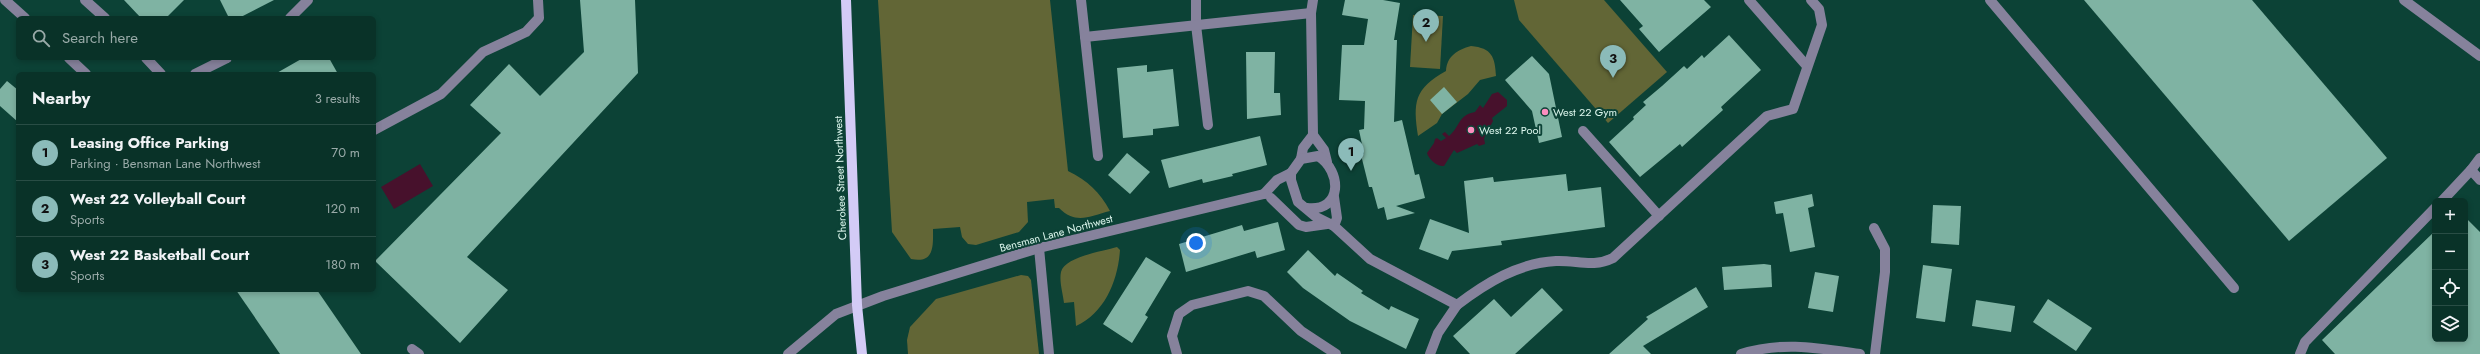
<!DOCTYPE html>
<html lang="en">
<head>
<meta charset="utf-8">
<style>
  :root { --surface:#093228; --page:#123a30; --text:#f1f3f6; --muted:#99aaa8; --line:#294d45; --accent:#8bbbb9 }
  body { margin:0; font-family:Jost,sans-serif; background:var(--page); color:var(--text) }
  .controls { position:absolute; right:12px; bottom:12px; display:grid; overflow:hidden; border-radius:6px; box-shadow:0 2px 6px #0003 }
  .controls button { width:36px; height:36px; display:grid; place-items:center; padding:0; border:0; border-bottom:1px solid var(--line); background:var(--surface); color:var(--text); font:20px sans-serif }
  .you { position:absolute; left:1196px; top:243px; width:14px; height:14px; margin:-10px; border:3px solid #fff; border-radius:50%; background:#1a73e8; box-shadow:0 0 0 6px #1a73e833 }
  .badge { display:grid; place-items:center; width:26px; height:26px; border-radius:50%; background:var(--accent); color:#111; font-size:13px; font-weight:700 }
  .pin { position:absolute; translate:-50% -33px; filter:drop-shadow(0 1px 2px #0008) }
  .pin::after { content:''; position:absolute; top:21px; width:14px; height:12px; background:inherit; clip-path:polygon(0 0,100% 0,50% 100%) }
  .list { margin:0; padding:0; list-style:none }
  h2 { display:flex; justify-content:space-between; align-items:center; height:52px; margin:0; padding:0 16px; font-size:17px }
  h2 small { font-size:13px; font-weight:400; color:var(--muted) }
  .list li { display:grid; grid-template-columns:26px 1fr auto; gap:12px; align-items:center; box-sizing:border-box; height:56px; padding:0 16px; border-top:1px solid var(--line) }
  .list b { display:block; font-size:15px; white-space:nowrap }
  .list p { margin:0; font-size:13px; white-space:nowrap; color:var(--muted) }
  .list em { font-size:13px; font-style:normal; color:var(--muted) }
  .icon { flex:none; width:22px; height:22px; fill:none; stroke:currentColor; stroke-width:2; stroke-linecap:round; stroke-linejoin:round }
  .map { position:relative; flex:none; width:2480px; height:354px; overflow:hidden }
  .search { position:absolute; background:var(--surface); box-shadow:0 2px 6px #0003; left:16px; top:16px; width:360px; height:44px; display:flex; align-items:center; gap:10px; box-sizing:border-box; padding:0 14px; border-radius:6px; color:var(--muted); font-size:15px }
  .panel { position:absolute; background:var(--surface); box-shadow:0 2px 6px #0003; left:16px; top:72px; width:360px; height:220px; border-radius:6px }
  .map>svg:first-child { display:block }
  .green { fill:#626636 }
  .water { fill:#47112c }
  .building { fill:#7fb3a3 }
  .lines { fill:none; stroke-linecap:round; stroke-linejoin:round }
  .minor { stroke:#86829c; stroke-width:10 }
  .major { stroke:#d3cbf6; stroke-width:10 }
  .poi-dot { fill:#fd8ebf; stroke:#0c4236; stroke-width:1.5 }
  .labels { text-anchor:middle; stroke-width:4; stroke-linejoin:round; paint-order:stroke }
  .poi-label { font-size:11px; fill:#dcf6ed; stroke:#0c4236; text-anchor:start }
  .street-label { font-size:11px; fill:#dcf6ed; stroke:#0c4236 }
</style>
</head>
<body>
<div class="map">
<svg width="2480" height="354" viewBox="0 0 2480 354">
  <rect width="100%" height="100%" fill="#0c4236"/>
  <g class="green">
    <path d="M878 0H1050L1068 171C1088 181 1100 192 1110 211 1090 216 1076 225 1059 208H1055L1054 199 1027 202 1028 222 1019 232 976 245 968 244 962 237 960 227 933 229C933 245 935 264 911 259L892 232Z"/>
    <polygon points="1514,0 1604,0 1667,72 1608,123 1519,20"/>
    <polygon points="1413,15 1443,16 1440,69 1410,67"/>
    <path d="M1471 46C1492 48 1495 57 1496 76L1480 80 1468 94 1442 114 1437 123 1418 136C1413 102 1414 89 1446 71 1447 56 1457 50 1471 46Z"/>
    <path d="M1117 247 1120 250C1118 280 1105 313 1076 326L1074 302 1064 303C1063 294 1059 281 1061 272 1064 257 1104 251 1117 247Z"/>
    <polygon points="1021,275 1028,276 1031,280 1039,354 908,354 907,340 910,327 936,299"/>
  </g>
  <g class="water">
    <path d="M1498 92 1507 100V106L1492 118 1493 121 1484 138 1485 144 1479 146 1477 144 1457 153 1454 150 1444 166C1438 167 1429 160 1427 153L1434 143 1435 139 1437 138 1441 141 1446 138 1442 134 1445 132 1449 136C1460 127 1458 115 1475 112L1480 105 1483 108 1492 94Z"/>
    <polygon points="420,164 433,186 394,209 381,187"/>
  </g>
  <g class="building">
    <polygon points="124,0 184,0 166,18 141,18"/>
    <polygon points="220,0 274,0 239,18 229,18"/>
    <polygon points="580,0 635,0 638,73 467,257 508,290 460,343 375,261 501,133 470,105 509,64 540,96 584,52"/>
    <polygon points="1345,0 1383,0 1400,3 1394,40 1397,40 1394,122 1402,120 1415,175 1419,174 1425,198 1396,206 1415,213 1387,220 1384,207 1378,209 1372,187 1369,187 1361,155 1364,154 1359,130 1364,129 1365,101 1339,100 1342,45 1364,45 1368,19 1342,15"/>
    <polygon points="1620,0 1704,0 1711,7 1659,52 1639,29 1643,26"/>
    <polygon points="2084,0 2252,0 2387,158 2289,241"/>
    <polygon points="1729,35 1761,70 1721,107 1723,110 1682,147 1680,144 1640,177 1609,142 1634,119 1633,117 1646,105 1643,102 1662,86 1684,66 1687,69 1702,55 1704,58"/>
    <polygon points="1246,52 1275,52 1274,93 1280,93 1281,115 1247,119"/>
    <polygon points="1532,56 1549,74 1562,137 1539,143 1532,111 1505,80"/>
    <polygon points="303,58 329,58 338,74 275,74"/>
    <polygon points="1147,65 1147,72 1173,69 1179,126 1153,129 1153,135 1123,138 1117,68"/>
    <polygon points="7,81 18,90 18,122 0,106 0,89"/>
    <polygon points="1444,87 1457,102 1442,114 1430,100"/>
    <polygon points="1260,136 1267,165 1232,174 1233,176 1203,183 1202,179 1169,188 1161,160"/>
    <polygon points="1127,153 1150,172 1130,194 1108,175"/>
    <polygon points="1566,174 1568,191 1601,187 1605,227 1501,241 1502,245 1452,251 1448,260 1419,249 1430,219 1469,233 1464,181 1493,177 1494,182"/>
    <polygon points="1812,194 1814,206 1808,208 1815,247 1790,252 1783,213 1776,214 1774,202"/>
    <polygon points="1933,205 1961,206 1959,245 1931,243"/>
    <polygon points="2465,217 2480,232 2480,354 2335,354 2322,340 2435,231 2435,339 2465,339"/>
    <polygon points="1278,222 1285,250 1257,258 1255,251 1186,272 1179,244 1242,225 1244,231"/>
    <polygon points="1308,250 1335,276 1337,273 1363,291 1361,293 1389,310 1391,306 1419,319 1406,349 1350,321 1303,288 1287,272"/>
    <polygon points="1146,257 1171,272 1145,315 1148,317 1132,343 1103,324"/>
    <polygon points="1764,264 1771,265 1772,287 1724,290 1722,267"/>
    <polygon points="1923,265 1952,269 1945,322 1916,318"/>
    <polygon points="1815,272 1839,276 1833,312 1808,308"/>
    <polygon points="1696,287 1708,307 1643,346 1651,354 1609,354 1648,319 1646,317"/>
    <polygon points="1542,288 1563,310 1515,354 1470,354 1453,336 1494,299 1511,317"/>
    <polygon points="236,290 317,290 361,354 280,354"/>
    <polygon points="2048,299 2092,328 2076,351 2033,322"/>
    <polygon points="1976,300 2015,306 2011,332 1972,326"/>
  </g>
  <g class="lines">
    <g class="minor">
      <polyline points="5,0 25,18"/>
      <polyline points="85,0 105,18"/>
      <polyline points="1081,0 1098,156"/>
      <polyline points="1196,0 1196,25 1208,125"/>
      <polyline points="1313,0 1311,13 1313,135 1324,150 1327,162"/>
      <polyline points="1749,0 1806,65"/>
      <polyline points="1990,0 2234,288"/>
      <polyline points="2404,0 2480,56"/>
      <polyline points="290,18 308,0"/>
      <polyline points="1085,37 1311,13"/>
      <polyline points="69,58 86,74"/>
      <polyline points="146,58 161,74"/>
      <polyline points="195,74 227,58"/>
      <polyline points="374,130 441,94 483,52 526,32 539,18 538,0"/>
      <polyline points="1583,131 1659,216"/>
      <polyline points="1301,159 1303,148 1313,135"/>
      <polyline points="2471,170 2480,180"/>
      <polyline points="1264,194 1277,180 1291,173"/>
      <polyline points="1334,197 1337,218 1334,226"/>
      <polyline points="1271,198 1299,225 1306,227 1327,224"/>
      <polyline points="2442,201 2471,170 2480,158"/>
      <path d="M1307 208C1343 212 1342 171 1318 156L1301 159 1291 173V180L1298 202 1316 217 1334 226 1370 259 1457 305C1486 283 1518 263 1556 261 1577 260 1593 268 1613 258L1767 116 1793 109 1822 25 1819 9 1811 0"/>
      <polyline points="1874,228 1885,249 1885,272 1875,354"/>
      <polyline points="1039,248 1049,354"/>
      <polyline points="412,349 419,354"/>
      <polyline points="788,354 836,314 883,296 1039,248 1264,194"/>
      <polyline points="1177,354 1172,336 1179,314 1192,305 1248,291 1264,296 1301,331 1336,354"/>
      <polyline points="1430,354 1438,333 1457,305"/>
      <path d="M1741 354C1783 341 1818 348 1860 354"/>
      <polyline points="2300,354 2305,342 2435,208"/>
    </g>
    <polyline class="major" points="846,0 857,305 862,354"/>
  </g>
  <g class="poi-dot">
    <circle cx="1545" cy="112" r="4"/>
    <circle cx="1471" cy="130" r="4"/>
  </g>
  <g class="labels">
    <g class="poi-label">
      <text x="1553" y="116">West 22 Gym</text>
      <text x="1479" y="134">West 22 Pool</text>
    </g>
    <g class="street-label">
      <text transform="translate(840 178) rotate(-92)" y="4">Cherokee Street Northwest</text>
      <text transform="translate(1056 233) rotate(-15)" y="4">Bensman Lane Northwest</text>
    </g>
  </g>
</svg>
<div class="controls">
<button>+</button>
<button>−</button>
<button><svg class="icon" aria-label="locate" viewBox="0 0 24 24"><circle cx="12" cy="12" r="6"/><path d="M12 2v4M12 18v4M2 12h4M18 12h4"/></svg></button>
<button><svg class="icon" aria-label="layers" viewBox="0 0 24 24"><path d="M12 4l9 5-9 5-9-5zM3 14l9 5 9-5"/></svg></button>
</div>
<div class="you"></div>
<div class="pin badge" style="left:1351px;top:171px">1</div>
<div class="pin badge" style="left:1426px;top:42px">2</div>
<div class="pin badge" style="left:1613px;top:78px">3</div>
<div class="search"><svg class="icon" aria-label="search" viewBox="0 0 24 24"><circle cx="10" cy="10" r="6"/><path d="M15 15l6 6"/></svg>Search here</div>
<section class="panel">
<h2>Nearby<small>3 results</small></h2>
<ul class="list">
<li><span class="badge">1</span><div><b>Leasing Office Parking</b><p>Parking · Bensman Lane Northwest</p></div><em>70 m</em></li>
<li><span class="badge">2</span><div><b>West 22 Volleyball Court</b><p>Sports</p></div><em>120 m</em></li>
<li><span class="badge">3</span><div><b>West 22 Basketball Court</b><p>Sports</p></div><em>180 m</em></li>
</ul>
</section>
</div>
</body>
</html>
